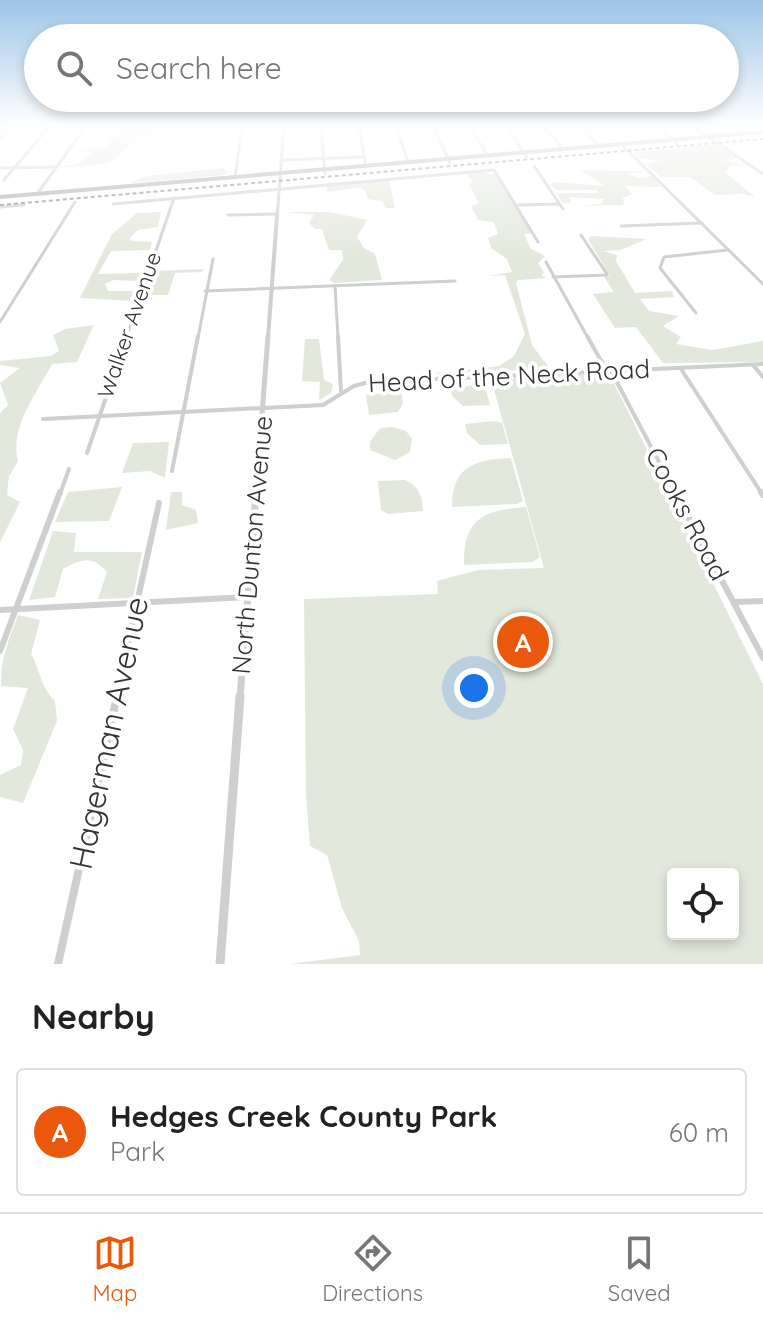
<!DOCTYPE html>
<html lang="en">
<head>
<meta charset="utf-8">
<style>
  :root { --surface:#fff; --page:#f2f2f2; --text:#222; --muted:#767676; --line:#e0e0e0; --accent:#ea580c }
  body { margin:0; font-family:Quicksand,sans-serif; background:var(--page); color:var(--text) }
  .controls { position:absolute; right:24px; bottom:24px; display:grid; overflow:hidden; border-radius:8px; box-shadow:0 4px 12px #0003 }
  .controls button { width:72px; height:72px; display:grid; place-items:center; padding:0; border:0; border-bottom:2px solid var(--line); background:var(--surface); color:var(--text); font:40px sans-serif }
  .you { position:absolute; left:474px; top:688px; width:28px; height:28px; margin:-20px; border:6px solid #fff; border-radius:50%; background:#1a73e8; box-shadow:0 0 0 12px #1a73e833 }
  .badge { display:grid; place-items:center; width:52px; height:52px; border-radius:50%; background:var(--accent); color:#fff; font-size:26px; font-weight:700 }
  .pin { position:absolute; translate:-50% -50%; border:4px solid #fff; box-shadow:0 2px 8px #0006 }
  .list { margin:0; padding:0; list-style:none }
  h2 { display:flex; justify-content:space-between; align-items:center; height:104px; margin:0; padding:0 32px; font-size:34px }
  h2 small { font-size:26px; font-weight:400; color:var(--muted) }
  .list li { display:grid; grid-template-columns:52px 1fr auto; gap:24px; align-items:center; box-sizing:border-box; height:128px; margin:0 16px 16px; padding:0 16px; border:2px solid var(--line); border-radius:8px }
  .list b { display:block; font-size:30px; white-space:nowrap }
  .list p { margin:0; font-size:26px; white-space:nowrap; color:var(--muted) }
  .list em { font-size:26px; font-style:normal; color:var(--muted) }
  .icon { flex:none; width:44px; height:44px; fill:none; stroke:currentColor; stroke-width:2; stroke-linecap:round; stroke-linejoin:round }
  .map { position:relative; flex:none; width:763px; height:964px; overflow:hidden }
  .search { position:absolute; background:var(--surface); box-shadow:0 4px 12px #0003; left:24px; right:24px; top:24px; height:88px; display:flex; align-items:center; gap:20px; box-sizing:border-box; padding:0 28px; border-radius:44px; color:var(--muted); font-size:30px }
  .sheet { height:248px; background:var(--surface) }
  nav { display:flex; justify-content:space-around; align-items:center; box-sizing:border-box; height:112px; border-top:2px solid var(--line); background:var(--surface); font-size:22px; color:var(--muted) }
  nav a { display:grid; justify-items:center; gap:4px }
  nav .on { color:var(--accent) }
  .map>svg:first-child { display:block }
  .green { fill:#e3e8dc; fill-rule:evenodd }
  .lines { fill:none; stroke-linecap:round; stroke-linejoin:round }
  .minor-far3 { stroke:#cfcfcf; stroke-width:3 }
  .minor-far2 { stroke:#cfcfcf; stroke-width:4 }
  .minor-far1 { stroke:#cfcfcf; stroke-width:6 }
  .minor { stroke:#cfcfcf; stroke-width:8 }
  .tertiary-far4 { stroke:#cfcfcf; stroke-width:3 }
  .tertiary-far3 { stroke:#cfcfcf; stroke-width:4 }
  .tertiary-far2 { stroke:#cfcfcf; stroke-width:5 }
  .tertiary-far1 { stroke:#cfcfcf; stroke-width:7 }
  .tertiary { stroke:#cfcfcf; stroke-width:9 }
  .primary { stroke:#aaa; stroke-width:4 }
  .rail { stroke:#878787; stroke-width:2; stroke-dasharray:4 3; stroke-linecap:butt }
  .labels { text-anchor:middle; stroke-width:8; stroke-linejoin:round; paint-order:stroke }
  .far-street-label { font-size:22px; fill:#323232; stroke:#fff }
  .street-label { font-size:26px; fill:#323232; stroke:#fff }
  .near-street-label { font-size:32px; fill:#323232; stroke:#fff }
</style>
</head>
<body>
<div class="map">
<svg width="763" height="964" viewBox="0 0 763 964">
  <rect width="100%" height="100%" fill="#fff"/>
  <g class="green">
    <path d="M120 126 138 129 167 126 166 130C179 131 191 126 205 126V130L142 136 109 163 59 168 80 163 93 152 77 150 106 148Z"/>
    <polygon points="712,145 727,146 739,158 722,160 750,166 730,165 726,173 755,197 743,194 715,195 690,177 661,177 645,163 661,161 639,158 634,152"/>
    <polygon points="224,168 228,173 225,175 130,183 146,176"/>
    <polygon points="580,170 644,172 628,174 639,178 652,176 661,187 625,186 632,194 623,198 624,205 582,206 601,204 604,199 569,197 571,203 563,203 556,193 598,193 597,190 557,190 550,185 554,182 605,186"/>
    <polygon points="474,172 495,174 533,234 524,234 531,249 545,256 538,263 544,273 541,275 547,278 518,280 516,283 532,345 550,369 427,374 499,366 514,356 525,334 505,275 488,276 512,272 507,259 491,248 488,238 498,234 494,222 478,220 471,206 479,203 469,184 473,182 467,175"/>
    <polygon points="389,180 395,208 386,208 382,201 368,199 365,190 360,187 327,192 327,186"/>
    <polygon points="161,212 158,227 138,230 130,238 131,241 152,242 150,250 111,251 98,274 137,273 145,269 139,281 113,280 105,284 108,291 135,291 133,301 80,298 112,234 137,213"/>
    <polygon points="287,212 330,212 367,220 357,237 364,248 375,254 382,280 334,283 329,280 343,260 342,250 329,250 322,229 315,229 309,223 314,215"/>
    <polygon points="591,236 647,239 620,250 603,251 617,255 616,261 635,293 672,291 674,297 640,299 649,311 679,316 663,326 681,337 676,344 713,350 763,341 763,362 663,363 636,327 615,328 593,294 614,292 604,277 610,276 588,239"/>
    <polygon points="204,269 202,272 175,273 168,295 147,295 155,271"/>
    <path d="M94 325 77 362 52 364C37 393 9 428 18 461L9 476 7 495 20 502 0 542V413L8 405 0 383 20 368 0 365V361L51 356 59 351 53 335 65 329Z"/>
    <polygon points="305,339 319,339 324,380 333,384 331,393 319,400 320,382 302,381"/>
    <path d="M609 373 763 684V964H290L360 955 359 941 342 908 327 855 310 846 306 795 304 599 438 594 437 581 478 570 544 568 491 379ZM733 874V934H673V874Z"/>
    <polygon points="477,385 485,387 490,405 463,406 452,396 450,388"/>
    <polygon points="401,392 403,403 398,412 369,415 366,395"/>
    <polygon points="494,421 502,423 508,444 480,445 467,433 465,424"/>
    <polygon points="392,427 406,431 412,439 410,452 395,460 370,450 370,442 380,428"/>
    <polygon points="169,442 165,478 150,471 122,473 133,443"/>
    <path d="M511 458 523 501 517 504 452 507C452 466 474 460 511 458Z"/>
    <path d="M405 480C420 487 422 496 423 511L388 514 381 510 378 481Z"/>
    <polygon points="122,487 109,521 55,522 68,492"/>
    <polygon points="171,492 182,492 182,505 196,510 198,523 166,530"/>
    <path d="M526 507 540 557 533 562 464 565C463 519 483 510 526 507Z"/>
    <path d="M53 531 76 533 74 552H142L133 598 98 599 107 572C92 555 81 559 63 569L55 597 29 600Z"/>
    <path d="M18 615 40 620 31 654C40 670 41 688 55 701L57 721 23 803 0 797V775L21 765 23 750 13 729 28 688 1 686C0 661 9 638 18 615Z"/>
  </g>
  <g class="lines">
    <g class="minor-far3">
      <polyline points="321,126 325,174"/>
      <polyline points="359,126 366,166"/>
      <polyline points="396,126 408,162"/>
      <polyline points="433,126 450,163"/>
      <polyline points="470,126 487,155"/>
      <polyline points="506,126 527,157"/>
      <polyline points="544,126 563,149"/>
      <polyline points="581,126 599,146"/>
      <polyline points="657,126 677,144"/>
      <polyline points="693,126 763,174"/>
      <polyline points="731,126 741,134"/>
      <polyline points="0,127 11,126"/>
      <polyline points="621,144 763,284"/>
      <polyline points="281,160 364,157"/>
      <polyline points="534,166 563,209"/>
      <polyline points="0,168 56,167"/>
      <polyline points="235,177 242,126"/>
      <polyline points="4,180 50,126"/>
      <polyline points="37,194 86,126"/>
      <polyline points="113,204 494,170 538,242"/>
      <polyline points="519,205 558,204"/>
      <polyline points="0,207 24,205"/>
      <polyline points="228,215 275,214"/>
      <polyline points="621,226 702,223"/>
      <polyline points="581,235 607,274"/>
      <polyline points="546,262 588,338"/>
      <polyline points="553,277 607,275"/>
      <polyline points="335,286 338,338"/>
      <polyline points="205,291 455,281"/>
      <polyline points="696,313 660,268 664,257 728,250"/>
      <polyline points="0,322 75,202"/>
      <polyline points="126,338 174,198"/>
      <polyline points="198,338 213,259"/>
    </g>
    <g class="minor-far2">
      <polyline points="338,336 341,391"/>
      <polyline points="587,336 607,371"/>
      <polyline points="753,365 763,377"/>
      <polyline points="681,369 762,494"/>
      <polyline points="611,371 676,494"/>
      <polyline points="43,419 323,405 354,386 369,382 763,364"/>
      <polyline points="87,453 127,336"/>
      <polyline points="172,471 198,336"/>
      <polyline points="60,494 69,469"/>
    </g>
    <g class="minor-far1">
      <polyline points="675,492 763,658"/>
      <polyline points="761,492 763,495"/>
      <polyline points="734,602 763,601"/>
      <polyline points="0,610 247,597"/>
      <polyline points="0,651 60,492"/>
      <polyline points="116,698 159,503"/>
    </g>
    <polyline class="minor" points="58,964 117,696"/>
    <g class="tertiary-far4">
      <polyline points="0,138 12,126"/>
      <polyline points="277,218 284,126"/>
    </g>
    <polyline class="tertiary-far3" points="268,338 277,216"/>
    <polyline class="tertiary-far2" points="256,494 268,336"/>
    <polyline class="tertiary-far1" points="240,698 256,492"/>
    <polyline class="tertiary" points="220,964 240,696"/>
    <polyline class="primary" points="0,197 763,132"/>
    <polyline class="rail" points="0,205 763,139"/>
  </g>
  <linearGradient id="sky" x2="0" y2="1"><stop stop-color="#9dc5e7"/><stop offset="0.48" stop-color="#fff"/><stop offset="1" stop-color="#fff" stop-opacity="0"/></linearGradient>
  <rect width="763" height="261" fill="url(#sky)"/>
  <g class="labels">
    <g class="far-street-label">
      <text transform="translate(129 325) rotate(-71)" y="8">Walker Avenue</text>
    </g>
    <g class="street-label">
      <text transform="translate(509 376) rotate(-3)" y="9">Head of the Neck Road</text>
      <text transform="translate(687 514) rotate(62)" y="9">Cooks Road</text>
      <text transform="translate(252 545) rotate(-85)" y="9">North Dunton Avenue</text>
    </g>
    <g class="near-street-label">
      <text transform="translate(109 733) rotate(-78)" y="11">Hagerman Avenue</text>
    </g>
  </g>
</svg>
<div class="controls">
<button><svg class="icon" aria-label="locate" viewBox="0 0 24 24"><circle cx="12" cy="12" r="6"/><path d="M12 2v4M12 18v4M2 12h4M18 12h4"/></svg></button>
</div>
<div class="you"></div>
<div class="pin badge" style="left:523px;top:642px">A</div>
<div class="search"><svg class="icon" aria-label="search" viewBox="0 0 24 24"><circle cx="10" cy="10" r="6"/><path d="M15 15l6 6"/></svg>Search here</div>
</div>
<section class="sheet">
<h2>Nearby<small></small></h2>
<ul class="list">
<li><span class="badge">A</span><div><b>Hedges Creek County Park</b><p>Park</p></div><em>60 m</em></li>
</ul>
</section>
<nav>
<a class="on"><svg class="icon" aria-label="map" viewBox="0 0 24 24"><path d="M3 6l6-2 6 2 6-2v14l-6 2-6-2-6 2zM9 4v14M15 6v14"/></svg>Map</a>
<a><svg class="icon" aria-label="directions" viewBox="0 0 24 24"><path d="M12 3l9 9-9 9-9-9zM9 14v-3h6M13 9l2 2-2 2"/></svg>Directions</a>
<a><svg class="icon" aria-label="saved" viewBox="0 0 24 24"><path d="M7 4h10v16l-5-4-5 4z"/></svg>Saved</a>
</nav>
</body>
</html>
